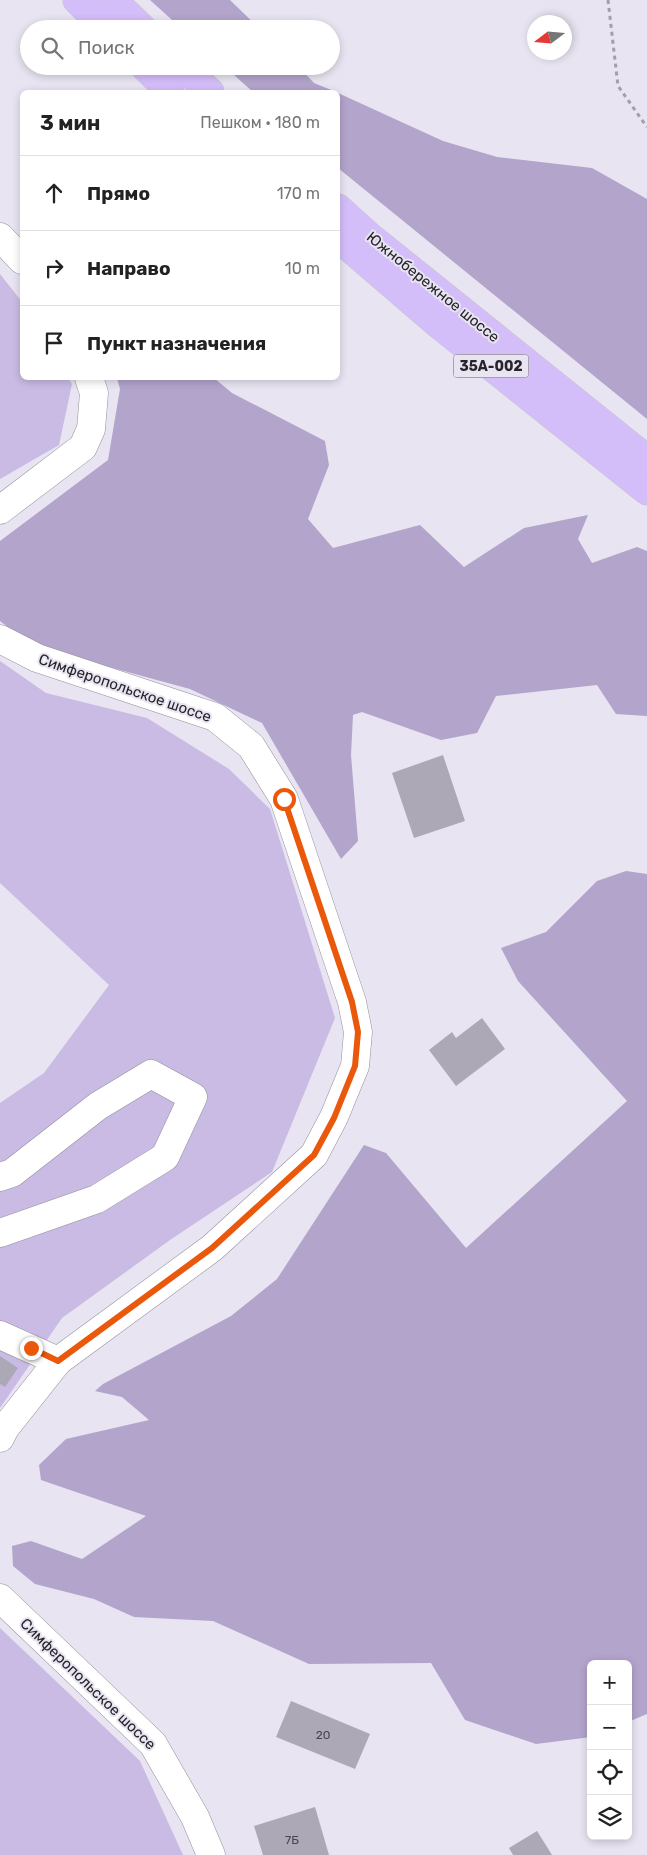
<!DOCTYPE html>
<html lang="ru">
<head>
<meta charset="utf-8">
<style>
  body { margin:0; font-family:Rubik,sans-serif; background:#f2f2f2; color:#222 }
  .controls { position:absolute; right:15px; bottom:15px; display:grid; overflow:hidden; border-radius:8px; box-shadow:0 2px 8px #0003 }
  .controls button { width:45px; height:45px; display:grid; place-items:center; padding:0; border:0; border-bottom:1px solid #e0e0e0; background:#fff; color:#222; font:25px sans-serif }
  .compass { position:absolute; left:527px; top:15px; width:45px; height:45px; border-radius:50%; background:#fff; box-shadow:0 2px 8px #0003; rotate:254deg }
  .stop { position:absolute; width:15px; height:15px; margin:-11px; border:4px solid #ea580c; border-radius:50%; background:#fff }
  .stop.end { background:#ea580c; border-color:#fff; box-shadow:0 1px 5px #0008 }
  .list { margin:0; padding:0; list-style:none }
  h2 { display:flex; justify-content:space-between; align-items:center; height:65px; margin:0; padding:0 20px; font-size:21px }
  h2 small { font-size:16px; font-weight:400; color:#767676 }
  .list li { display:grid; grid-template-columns:32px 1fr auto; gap:15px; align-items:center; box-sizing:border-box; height:75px; padding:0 20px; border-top:1px solid #e0e0e0 }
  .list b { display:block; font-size:19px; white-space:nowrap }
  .list em { font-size:16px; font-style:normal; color:#767676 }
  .icon { flex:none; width:28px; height:28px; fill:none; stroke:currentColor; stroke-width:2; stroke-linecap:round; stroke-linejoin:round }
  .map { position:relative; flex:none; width:647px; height:1855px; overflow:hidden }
  .search { position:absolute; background:#fff; box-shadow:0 2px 8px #0003; left:20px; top:20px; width:320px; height:55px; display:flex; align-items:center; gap:12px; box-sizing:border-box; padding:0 18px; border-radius:28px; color:#767676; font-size:19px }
  .panel { position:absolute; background:#fff; box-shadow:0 2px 8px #0003; left:20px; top:90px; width:320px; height:290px; border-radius:8px }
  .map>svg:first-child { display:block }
  .green { fill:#c9bbe3 }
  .forest { fill:#b2a4cb }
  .building { fill:#aca8b5 }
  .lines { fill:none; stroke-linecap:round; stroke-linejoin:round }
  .minor-casing { stroke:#938f9b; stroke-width:29 }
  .highway-casing { stroke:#c7c6c8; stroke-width:29 }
  .path { stroke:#a39fa9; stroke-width:3; stroke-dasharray:4 4; stroke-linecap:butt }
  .minor { stroke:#fff; stroke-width:28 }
  .highway { stroke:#d4befa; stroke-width:28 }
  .route { stroke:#ea580c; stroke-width:6 }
  .labels { text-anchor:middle; stroke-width:4; stroke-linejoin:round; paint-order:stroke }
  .number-label { font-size:12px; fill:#48464d }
  .shield { fill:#e8e4f1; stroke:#615e66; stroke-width:1 }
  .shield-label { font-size:14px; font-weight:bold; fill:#27252a }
  .street-label { font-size:15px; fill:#27252a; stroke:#e8e4f1 }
</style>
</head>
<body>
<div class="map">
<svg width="647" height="1855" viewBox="0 0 647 1855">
  <rect width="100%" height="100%" fill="#e8e4f1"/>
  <!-- green -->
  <g class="green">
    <polygon points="0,274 22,302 22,378 68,378 72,384 59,445 0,479"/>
    <polygon points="0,661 46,693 147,718 229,769 270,809 335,1018 272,1172 170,1240 62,1318 0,1408 0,1103 44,1073 109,985 0,883"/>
    <polygon points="0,1628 140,1761 183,1855 0,1855"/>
  </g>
  <!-- forest -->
  <g class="forest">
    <polygon points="150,0 230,0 260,29 182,29"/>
    <polygon points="224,66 298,66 314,83 336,92 253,92"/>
    <polygon points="338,93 443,141 497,157 592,168 647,199 647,419 338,168"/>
    <polygon points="117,378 214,378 232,393 325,441 329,465 308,519 333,548 420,525 464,567 524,528 588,515 578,539 592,563 637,547 647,551 647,716 616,714 597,685 496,696 477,733 441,740 362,712 353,715 351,755 358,841 341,859 262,723 190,689 32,646 0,621 0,541 108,460 120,389"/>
    <polygon points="626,871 647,874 647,1714 628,1722 628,1664 591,1664 591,1737 536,1744 465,1720 431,1663 309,1664 213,1621 134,1617 94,1599 35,1584 13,1566 12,1546 31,1541 82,1559 146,1516 41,1480 39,1465 66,1439 149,1420 122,1397 95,1391 103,1384 231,1316 277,1279 364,1145 386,1153 466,1248 627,1101 518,981 501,948 546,932 597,881"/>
  </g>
  <!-- building -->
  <g class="building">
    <polygon points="443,755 465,821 414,838 392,773"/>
    <polygon points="482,1018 505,1049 456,1086 429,1050 452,1032 456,1038"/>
    <polygon points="0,1356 18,1368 5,1387 0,1384"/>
    <polygon points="291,1701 370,1734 355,1769 276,1737"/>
    <polygon points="315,1807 329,1855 263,1855 254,1826"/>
    <polygon points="537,1831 552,1855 513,1855 509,1848"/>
  </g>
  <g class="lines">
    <defs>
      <g id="minor">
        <polyline points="0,237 22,260"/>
        <polyline points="0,510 83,447 91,429 94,393 89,378"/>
        <polyline points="0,639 37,658 215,717 251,746 284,799 352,1002 358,1032 355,1066 334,1117 314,1155 212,1248 58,1361 5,1428 0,1438"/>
        <polyline points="0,1177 12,1173 98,1106 151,1074 193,1097 165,1157 97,1199 0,1233"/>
        <polyline points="0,1335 58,1361"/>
        <polyline points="0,1598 153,1744 195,1817 211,1855"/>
      </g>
      <g id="highway">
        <polyline points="77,0 106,29"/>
        <polyline points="113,0 143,29"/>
        <polyline points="144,66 170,92"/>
        <polyline points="182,66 210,92"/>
        <polyline points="338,208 369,236 647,459"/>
        <polyline points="338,238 438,324 647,491"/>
      </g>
    </defs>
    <!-- minor casing -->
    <use href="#minor" class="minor-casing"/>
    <!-- highway casing -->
    <use href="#highway" class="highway-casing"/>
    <!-- path -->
    <polyline class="path" points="608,0 618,86 647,127"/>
    <!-- minor -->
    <use href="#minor" class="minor"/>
    <!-- highway -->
    <use href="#highway" class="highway"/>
  </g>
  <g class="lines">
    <!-- route -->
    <polyline class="route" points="31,1348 58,1361 212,1248 314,1155 334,1118 355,1066 358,1032 352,1002 284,799"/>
  </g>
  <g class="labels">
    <!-- number labels -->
    <g class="number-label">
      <text x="323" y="1739">20</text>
      <text x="292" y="1844">7Б</text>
    </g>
    <!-- shield labels -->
    <rect class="shield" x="453.5" y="354.5" width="75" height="23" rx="4"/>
    <g class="shield-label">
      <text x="491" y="371">35А-002</text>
    </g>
    <!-- street labels -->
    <g class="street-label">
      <text transform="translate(433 287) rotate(39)" y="5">Южнобережное шоссе</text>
      <text transform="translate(125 688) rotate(19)" y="5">Симферопольское шоссе</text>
      <text transform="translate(88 1684) rotate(44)" y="5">Симферопольское шоссе</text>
    </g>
  </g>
</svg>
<div class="controls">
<button>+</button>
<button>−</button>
<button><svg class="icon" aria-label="locate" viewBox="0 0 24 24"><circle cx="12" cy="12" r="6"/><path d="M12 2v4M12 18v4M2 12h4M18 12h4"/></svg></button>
<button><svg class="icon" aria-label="layers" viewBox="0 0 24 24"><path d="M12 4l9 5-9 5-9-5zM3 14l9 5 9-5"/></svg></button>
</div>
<svg class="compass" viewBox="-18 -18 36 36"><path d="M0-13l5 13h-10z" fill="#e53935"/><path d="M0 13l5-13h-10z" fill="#767676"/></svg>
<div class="stop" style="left:284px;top:799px"></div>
<div class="stop end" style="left:31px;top:1348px"></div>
<div class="search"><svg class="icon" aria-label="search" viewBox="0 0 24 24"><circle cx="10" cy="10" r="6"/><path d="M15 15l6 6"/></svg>Поиск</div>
<section class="panel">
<h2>3 мин<small>Пешком · 180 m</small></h2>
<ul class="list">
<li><svg class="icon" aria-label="ahead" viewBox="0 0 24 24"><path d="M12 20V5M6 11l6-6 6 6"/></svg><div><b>Прямо</b></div><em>170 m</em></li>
<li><svg class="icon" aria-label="right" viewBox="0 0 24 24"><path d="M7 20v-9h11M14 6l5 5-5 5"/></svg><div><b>Направо</b></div><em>10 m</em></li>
<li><svg class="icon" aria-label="arrive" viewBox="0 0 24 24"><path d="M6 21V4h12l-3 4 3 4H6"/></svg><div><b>Пункт назначения</b></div></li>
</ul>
</section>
</div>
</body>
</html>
